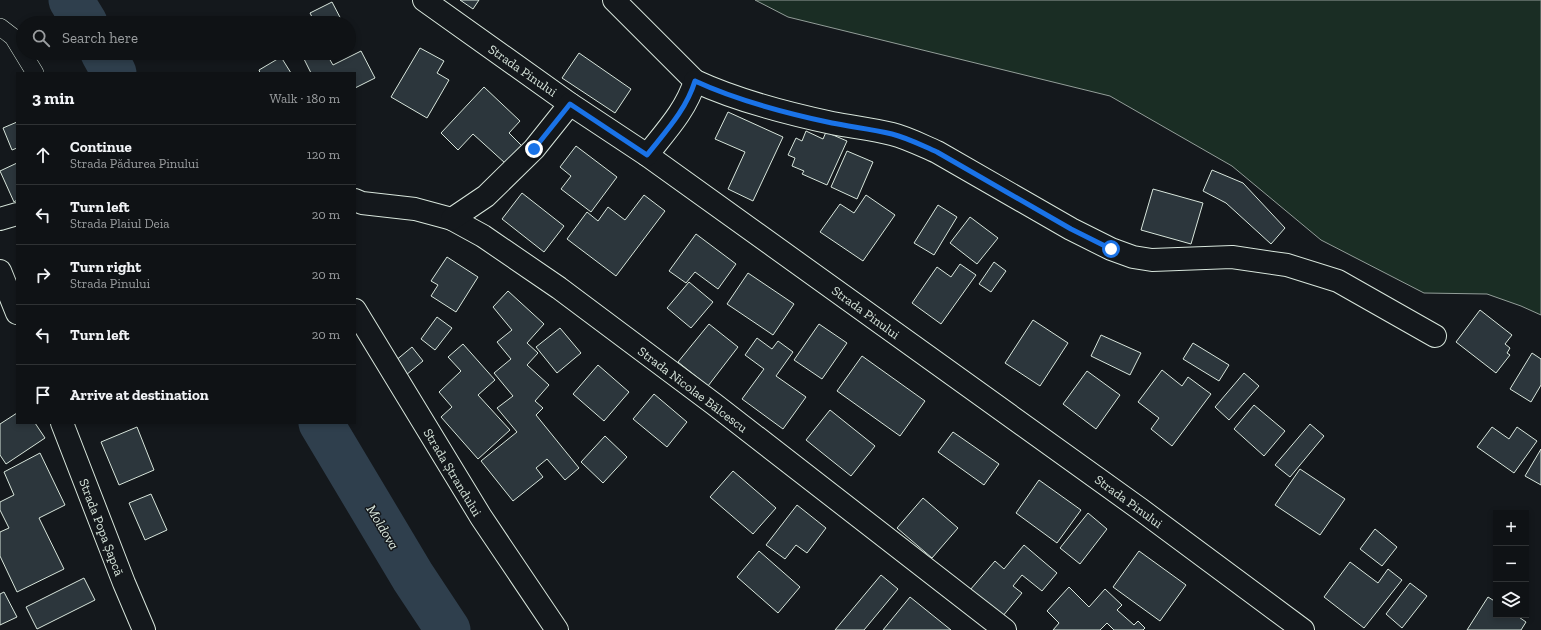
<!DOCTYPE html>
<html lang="en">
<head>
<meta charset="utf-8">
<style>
  body { margin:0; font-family:"Zilla Slab",serif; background:#1d2022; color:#f1f3f6 }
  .controls { position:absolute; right:12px; bottom:12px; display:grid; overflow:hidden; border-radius:0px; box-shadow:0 2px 6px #0003 }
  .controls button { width:36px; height:36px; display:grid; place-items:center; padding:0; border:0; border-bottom:1px solid #2f3234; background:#0f1215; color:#f1f3f6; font:20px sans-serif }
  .stop { position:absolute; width:12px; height:12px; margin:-9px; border:3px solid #1a73e8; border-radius:50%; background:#fff }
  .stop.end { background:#1a73e8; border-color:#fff; box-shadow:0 1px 4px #0008 }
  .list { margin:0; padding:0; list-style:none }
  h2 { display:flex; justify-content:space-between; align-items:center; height:52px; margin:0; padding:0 16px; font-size:17px }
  h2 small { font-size:13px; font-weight:400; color:#9b9ea0 }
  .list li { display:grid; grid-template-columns:26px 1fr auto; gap:12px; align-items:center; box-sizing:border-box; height:60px; padding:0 16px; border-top:1px solid #2f3234 }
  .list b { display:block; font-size:15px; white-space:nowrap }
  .list p { margin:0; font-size:13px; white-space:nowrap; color:#9b9ea0 }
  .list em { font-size:13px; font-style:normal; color:#9b9ea0 }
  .icon { flex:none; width:22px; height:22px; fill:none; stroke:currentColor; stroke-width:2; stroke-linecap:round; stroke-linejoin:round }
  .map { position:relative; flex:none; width:1541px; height:630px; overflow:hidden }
  .search { position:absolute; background:#0f1215; box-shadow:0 2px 6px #0003; left:16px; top:16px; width:340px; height:44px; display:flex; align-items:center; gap:10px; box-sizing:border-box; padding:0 14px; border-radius:22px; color:#9b9ea0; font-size:15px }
  .panel { position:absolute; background:#0f1215; box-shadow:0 2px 6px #0003; left:16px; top:72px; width:340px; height:352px; border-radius:0px }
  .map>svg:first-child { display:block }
  .green { fill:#1a2d24; stroke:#939e99 }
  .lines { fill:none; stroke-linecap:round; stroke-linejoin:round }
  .river { stroke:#2f3f4d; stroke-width:45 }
  .building { fill:#2c363c; stroke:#d8e6dc }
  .pedestrian-casing { stroke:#d8e6dc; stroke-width:18 }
  .minor-casing { stroke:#d8e6dc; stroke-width:24 }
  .pedestrian { stroke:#14181c; stroke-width:17 }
  .minor { stroke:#14181c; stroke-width:22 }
  .route { stroke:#1a73e8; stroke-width:5 }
  .labels { text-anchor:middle; stroke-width:3; stroke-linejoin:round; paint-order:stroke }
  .street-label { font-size:13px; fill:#d8e6dc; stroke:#14181c }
  .water-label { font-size:14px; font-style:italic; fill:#d8e6dc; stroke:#14181c }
</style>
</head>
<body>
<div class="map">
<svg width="1541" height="630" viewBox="0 0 1541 630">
  <rect width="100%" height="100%" fill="#14181c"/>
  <!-- green -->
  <polygon class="green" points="755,0 1541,0 1541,315 1521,306 1487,294 1424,293 1321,240 1232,166 1110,96 788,17"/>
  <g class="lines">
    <!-- river -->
    <g class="river">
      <polyline points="71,0 85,23"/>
      <polyline points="103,53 114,73"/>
      <polyline points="321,423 413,577 448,630"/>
    </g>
  </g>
  <!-- building -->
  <g class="building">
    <polygon points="460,0 479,0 473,9"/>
    <polygon points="332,2 343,23 315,23 310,13"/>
    <polygon points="420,48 444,61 437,73 449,80 427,118 391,97"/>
    <polygon points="361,51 375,78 355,88 355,73 311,73 301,53 326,53 333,65"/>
    <polygon points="579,53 631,89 615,113 562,78"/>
    <polygon points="281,57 291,73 260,73 259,70"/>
    <polygon points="484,87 520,121 509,133 522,146 505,163 473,134 458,150 441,133"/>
    <polygon points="728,112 783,137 753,201 728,189 745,152 715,139"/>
    <polygon points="17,122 17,148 12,150 3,128"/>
    <polygon points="806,131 823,139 826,132 847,141 827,185 802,174 804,171 792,166 795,158 788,155 796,138 802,141"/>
    <polygon points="576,146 617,177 591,212 561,189 571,176 560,167"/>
    <polygon points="847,151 873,162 857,199 831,187"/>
    <polygon points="17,163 17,200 14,202 0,171"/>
    <polygon points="1212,170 1243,183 1285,228 1271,244 1226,203 1203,191"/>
    <polygon points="1153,189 1203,203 1191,244 1141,230"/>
    <polygon points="522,193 564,226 544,252 502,219"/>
    <polygon points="644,195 665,211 616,276 567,239 587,212 598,221 608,207 625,220"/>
    <polygon points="866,195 895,215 863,261 820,232 840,204 854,213"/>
    <polygon points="938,205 957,217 934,255 914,243"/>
    <polygon points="970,217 998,238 977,264 950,243"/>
    <polygon points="696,234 736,264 718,289 695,272 686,283 669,271"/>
    <polygon points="447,257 478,277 456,312 431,296 438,285 431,281"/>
    <polygon points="994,262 1006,271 991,292 979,284"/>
    <polygon points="960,264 976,275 941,324 912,303 937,267 951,277"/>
    <polygon points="748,273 794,304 773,335 727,304"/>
    <polygon points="689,282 713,302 691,328 667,308"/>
    <polygon points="508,291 544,324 527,343 538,353 527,365 549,385 535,401 543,408 536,415 579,468 565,480 547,459 536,468 543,477 513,501 481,461 517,432 497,408 513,396 494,373 511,359 497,342 512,330 493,307"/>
    <polygon points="1480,310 1512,335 1505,344 1510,348 1507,353 1510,355 1496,373 1456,342"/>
    <polygon points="437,317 452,328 435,350 421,339"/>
    <polygon points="1033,320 1068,343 1040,386 1005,363"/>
    <polygon points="709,324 738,347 708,386 678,362"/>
    <polygon points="819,324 847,343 822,379 794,360"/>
    <polygon points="560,328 581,353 557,373 536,347"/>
    <polygon points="1101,335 1141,353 1130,375 1091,356"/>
    <polygon points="757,338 772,349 778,341 793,352 776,376 806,397 783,429 742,399 764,369 745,355"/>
    <polygon points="1193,343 1229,365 1219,381 1183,359"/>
    <polygon points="463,344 495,380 478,395 510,430 478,459 441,417 452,407 439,392 461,371 448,357"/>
    <polygon points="412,347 423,361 400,380 389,366"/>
    <polygon points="1532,353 1541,359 1541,385 1531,402 1510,389"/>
    <polygon points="862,356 925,401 900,436 837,391"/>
    <polygon points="598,365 629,392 604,421 573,394"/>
    <polygon points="1162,370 1182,386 1188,377 1211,394 1172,446 1151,429 1159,418 1138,402"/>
    <polygon points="1087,371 1120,395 1096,429 1063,404"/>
    <polygon points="1244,373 1259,386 1229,420 1215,407"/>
    <polygon points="654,394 687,422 667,447 633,419"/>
    <polygon points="1254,405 1285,431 1264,456 1234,429"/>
    <polygon points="830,410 875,446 851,476 806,440"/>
    <polygon points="17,413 17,423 35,423 45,438 6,464 0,455 0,424"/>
    <polygon points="1310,424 1324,436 1290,477 1275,465"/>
    <polygon points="137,427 154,470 119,485 101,442"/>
    <polygon points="1492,427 1509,439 1517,427 1537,441 1514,473 1477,447"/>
    <polygon points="953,432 999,464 984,485 938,452"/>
    <polygon points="605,436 627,457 603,483 581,462"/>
    <polygon points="1541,449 1541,485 1525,476"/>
    <polygon points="40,453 65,505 39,518 64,569 17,592 0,556 0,532 9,528 0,510 0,502 14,495 4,472"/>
    <polygon points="1300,469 1345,499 1320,535 1275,505"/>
    <polygon points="733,471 776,508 753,534 710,497"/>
    <polygon points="1039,480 1081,510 1057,543 1016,513"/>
    <polygon points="151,494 167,530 145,540 129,503"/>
    <polygon points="923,498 958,528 932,558 897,528"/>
    <polygon points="797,505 826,528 807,553 796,545 785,559 766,545"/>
    <polygon points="1088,513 1107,529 1080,564 1060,548"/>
    <polygon points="1375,529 1397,547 1382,566 1360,549"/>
    <polygon points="1024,545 1057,573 1042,591 1022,575 1013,586 1022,593 1002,617 970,590 995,561 1004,569"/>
    <polygon points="759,551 800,587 778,613 737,577"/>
    <polygon points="1139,551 1186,585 1160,621 1113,587"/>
    <polygon points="1350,562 1378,583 1388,569 1402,580 1364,628 1324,597"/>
    <polygon points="881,575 898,589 864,630 835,630"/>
    <polygon points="84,578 95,600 37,629 26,607"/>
    <polygon points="1410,583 1427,596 1402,628 1386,614"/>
    <polygon points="1069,587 1089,607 1105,589 1122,605 1117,610 1134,625 1138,621 1145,628 1143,630 1114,630 1107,623 1100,630 1053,630 1059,623 1047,611"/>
    <polygon points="4,592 17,617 0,625 0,594"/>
    <polygon points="910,597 951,630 883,630"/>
    <polygon points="1488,597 1496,602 1496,615 1516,615 1526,622 1521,630 1467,630"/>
  </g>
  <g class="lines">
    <defs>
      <polyline id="pedestrian" points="0,27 13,37 35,73"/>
      <g id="minor">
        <polyline points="424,0 570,104 647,155 1140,509 1303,630"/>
        <path d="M614,0L695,81C686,110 666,131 647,155"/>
        <path d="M695,81C738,101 785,113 832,123C852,127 872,129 892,134C908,138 923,146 937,152L1071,229L1111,249L1133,257L1152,260L1232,257L1287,265L1338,281L1435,336"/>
        <polyline points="355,200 362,203 415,209 452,219 483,236 559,288 714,404 1005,630"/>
        <polyline points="0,219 17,214"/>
        <polyline points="452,219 486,196 534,149 570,104"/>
        <polyline points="0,271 17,313"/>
        <polyline points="355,310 481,517 557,630"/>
        <polyline points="62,423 124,583 144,630"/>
      </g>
    </defs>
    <!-- pedestrian casing -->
    <use href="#pedestrian" class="pedestrian-casing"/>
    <!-- minor casing -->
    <use href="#minor" class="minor-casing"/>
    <!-- pedestrian -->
    <use href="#pedestrian" class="pedestrian"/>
    <!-- minor -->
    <use href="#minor" class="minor"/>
  </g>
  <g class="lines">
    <!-- route -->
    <path class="route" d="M534,149L570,104L647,155C666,131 686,110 695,81C738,101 785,113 832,123C852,127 872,129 892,134C908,138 923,146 937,152L1071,229L1111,249"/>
  </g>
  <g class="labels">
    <!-- street labels -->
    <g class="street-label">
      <text transform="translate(523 70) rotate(35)" y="5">Strada Pinului</text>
      <text transform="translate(866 312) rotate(36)" y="5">Strada Pinului</text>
      <text transform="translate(693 389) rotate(37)" y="5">Strada Nicolae Bălcescu</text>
      <text transform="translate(453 472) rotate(59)" y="5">Strada Ștrandului</text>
      <text transform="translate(1129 501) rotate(36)" y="5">Strada Pinului</text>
      <text transform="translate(102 527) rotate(69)" y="5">Strada Popa Șapcă</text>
    </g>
    <!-- water labels -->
    <g class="water-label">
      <text transform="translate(383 527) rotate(59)" y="5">Moldova</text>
    </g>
  </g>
</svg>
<div class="controls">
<button>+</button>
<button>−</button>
<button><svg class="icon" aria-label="layers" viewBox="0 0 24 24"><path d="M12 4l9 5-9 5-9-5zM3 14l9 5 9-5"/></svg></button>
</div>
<div class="stop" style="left:1111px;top:249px"></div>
<div class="stop end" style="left:534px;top:149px"></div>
<div class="search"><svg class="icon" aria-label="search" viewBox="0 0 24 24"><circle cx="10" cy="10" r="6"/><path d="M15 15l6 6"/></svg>Search here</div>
<section class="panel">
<h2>3 min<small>Walk · 180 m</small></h2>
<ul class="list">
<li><svg class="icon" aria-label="ahead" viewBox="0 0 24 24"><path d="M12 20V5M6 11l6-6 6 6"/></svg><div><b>Continue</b><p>Strada Pădurea Pinului</p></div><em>120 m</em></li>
<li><svg class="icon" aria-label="left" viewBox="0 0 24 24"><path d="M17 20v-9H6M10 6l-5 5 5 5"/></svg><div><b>Turn left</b><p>Strada Plaiul Deia</p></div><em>20 m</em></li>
<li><svg class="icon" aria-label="right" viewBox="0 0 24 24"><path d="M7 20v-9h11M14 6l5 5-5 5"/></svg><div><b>Turn right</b><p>Strada Pinului</p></div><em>20 m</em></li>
<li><svg class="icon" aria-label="left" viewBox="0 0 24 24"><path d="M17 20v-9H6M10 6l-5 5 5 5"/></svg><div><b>Turn left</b></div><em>20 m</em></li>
<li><svg class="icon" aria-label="arrive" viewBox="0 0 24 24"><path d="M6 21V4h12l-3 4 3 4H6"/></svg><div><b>Arrive at destination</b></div></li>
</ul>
</section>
</div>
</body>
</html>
